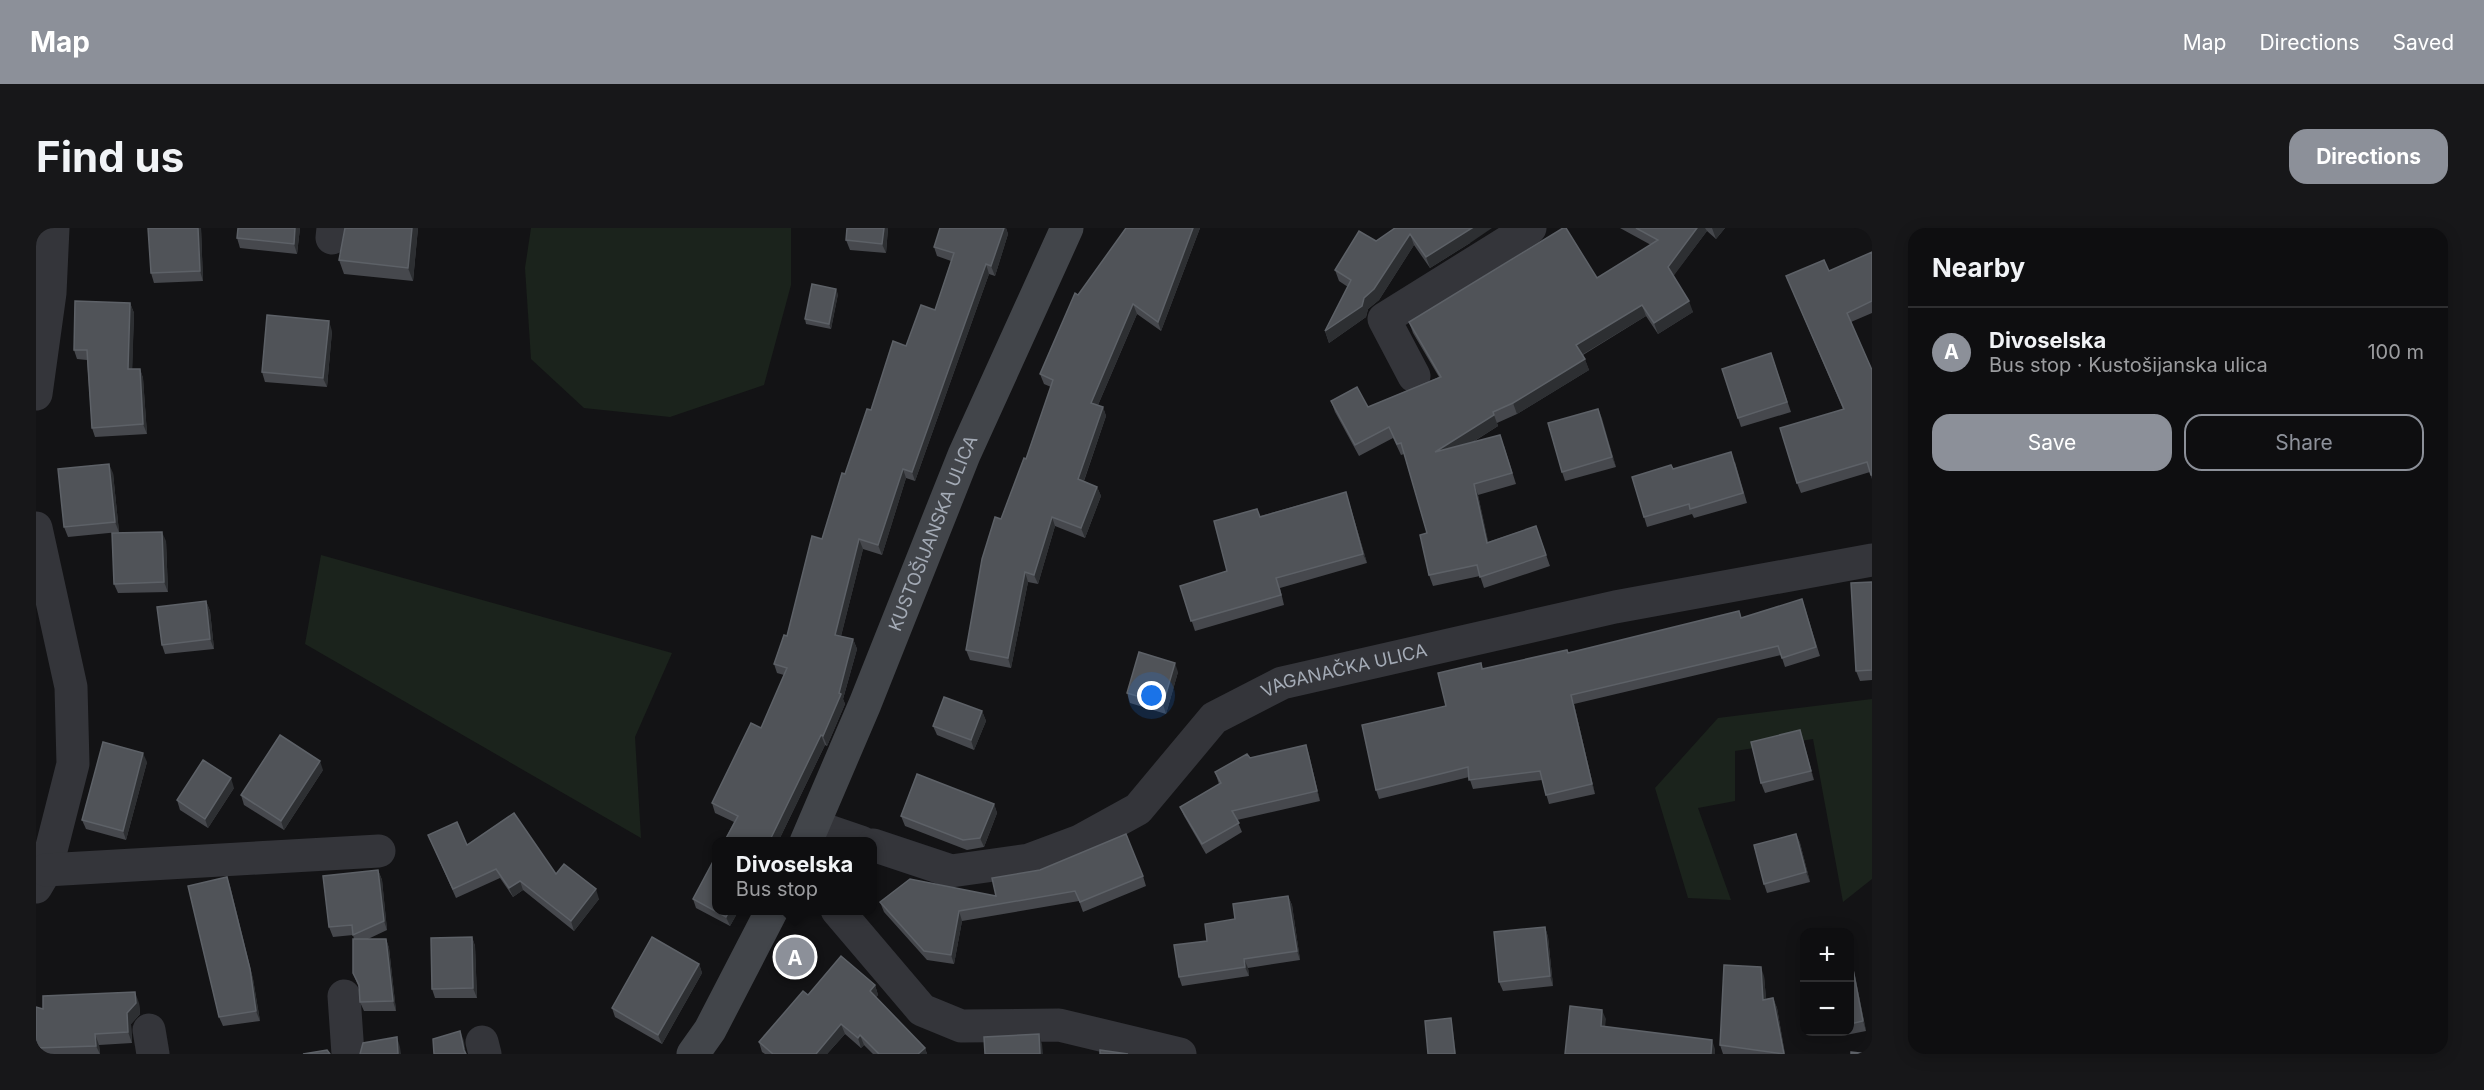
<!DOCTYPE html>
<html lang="en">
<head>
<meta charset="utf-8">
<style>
  body { margin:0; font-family:Inter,sans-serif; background:#171719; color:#f1f3f6 }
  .controls { position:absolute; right:18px; bottom:18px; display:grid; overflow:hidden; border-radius:12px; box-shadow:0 3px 15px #0003 }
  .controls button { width:54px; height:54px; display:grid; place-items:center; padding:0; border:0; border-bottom:2px solid #2e2e30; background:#0e0e10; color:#f1f3f6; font:30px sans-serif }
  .you { position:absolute; left:1116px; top:468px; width:21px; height:21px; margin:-15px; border:4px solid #fff; border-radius:50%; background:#1a73e8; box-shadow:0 0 0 9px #1a73e833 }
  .badge { display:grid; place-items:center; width:39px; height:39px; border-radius:50%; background:#8c9099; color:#fff; font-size:20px; font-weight:700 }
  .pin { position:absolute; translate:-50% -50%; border:3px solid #fff; box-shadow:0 2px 6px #0006 }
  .popup { position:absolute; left:676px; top:609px; width:165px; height:78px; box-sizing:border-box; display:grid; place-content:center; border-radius:12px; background:#0e0e10; filter:drop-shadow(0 2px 4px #0005); font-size:20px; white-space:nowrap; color:#9b9c9f }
  .popup b { font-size:22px; color:#f1f3f6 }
  .popup::after { content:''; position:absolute; left:50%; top:100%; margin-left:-12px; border:12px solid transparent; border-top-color:#0e0e10 }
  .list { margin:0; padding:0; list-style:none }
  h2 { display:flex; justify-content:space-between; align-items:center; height:78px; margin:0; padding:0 24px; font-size:26px }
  h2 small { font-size:20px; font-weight:400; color:#9b9c9f }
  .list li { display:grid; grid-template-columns:39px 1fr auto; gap:18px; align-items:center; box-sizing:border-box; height:90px; padding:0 24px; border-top:2px solid #2e2e30 }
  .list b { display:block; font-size:22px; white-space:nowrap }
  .list p { margin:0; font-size:20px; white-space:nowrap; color:#9b9c9f }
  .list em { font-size:20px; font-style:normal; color:#9b9c9f }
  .actions { display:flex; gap:12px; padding:18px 24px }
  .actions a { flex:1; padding:14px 0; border:2px solid #8c9099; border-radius:18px; text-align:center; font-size:21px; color:#8c9099 }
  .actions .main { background:#8c9099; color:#fff }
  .map { position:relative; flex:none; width:1836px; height:826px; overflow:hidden; border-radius:18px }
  header { display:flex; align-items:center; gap:36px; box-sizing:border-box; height:84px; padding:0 30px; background:#8c9099; color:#fff }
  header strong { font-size:28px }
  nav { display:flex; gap:33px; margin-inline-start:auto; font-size:21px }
  .intro { display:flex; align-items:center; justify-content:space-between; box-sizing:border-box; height:144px; padding:0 36px }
  h1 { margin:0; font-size:42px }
  .button { padding:15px 27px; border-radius:18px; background:#8c9099; color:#fff; font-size:21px; font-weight:700 }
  main { display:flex; gap:36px; padding:0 36px }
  aside { flex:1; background:#0e0e10; border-radius:18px; box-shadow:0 3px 15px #0003 }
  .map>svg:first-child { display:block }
  .green { fill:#1b231c }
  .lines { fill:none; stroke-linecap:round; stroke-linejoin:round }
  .street { stroke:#34353a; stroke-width:33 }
  .secondary { stroke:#42454a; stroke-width:33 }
  .wall { fill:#46484d }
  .shaded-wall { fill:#2d2f32 }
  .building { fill:#505358; stroke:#5d6167; stroke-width:1.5 }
  .labels { text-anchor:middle; stroke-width:5; stroke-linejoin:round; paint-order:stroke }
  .street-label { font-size:18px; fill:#a4abb6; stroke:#0e0e10 }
</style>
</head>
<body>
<header>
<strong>Map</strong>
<nav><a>Map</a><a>Directions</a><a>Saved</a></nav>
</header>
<div class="intro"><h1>Find us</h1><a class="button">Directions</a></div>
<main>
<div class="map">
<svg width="1836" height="826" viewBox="0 0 1836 826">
  <rect width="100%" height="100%" fill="#131315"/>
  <!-- green -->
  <g class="green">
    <polygon points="495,0 755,0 755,57 728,157 634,189 548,180 495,131 489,40"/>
    <polygon points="285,327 636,425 599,509 605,610 269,416"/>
    <polygon points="1836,471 1836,651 1807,674 1777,511 1699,523 1699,573 1662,580 1695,672 1652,670 1619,560 1682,490"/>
  </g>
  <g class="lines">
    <!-- street -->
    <g class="street">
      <polyline points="296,10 297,0"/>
      <polyline points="1378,148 1348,91 1494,0"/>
      <polyline points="0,166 14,65 17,0"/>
      <polyline points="0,300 35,459 37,536 10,642 0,659"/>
      <polyline points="778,598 825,614"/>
      <path id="s1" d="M837,617L915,643L993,632L1044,613L1102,581L1178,490L1246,455L1579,379L1836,332"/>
      <polyline points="10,642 343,623"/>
      <polyline points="801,682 886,782 925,798 1023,797 1144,826"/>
      <polyline points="308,768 312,826"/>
      <polyline points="113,802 117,826"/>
      <polyline points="446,814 449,826"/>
    </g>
    <!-- secondary -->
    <g class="secondary">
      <path id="s2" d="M770,614L829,476L928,227L1031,0"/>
      <polyline points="657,826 674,802 736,682"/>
    </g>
  </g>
  <!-- wall -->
  <g class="wall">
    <polygon points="165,0 167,53 118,55 115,45"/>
    <polygon points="202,0 264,0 261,26 204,20 201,10"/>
    <polygon points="382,0 377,53 308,46 303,32"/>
    <polygon points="852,0 850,25 814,22 810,12"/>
    <polygon points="904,0 970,0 972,6 959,48 953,46 879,253 870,250 846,327 827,321 805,408 817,411 821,421 807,471 809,476 791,518 789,517 742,614 688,614 698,594 679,585 676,575 725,500 748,447 741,445 738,436 751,408 809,246 835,182 870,118 899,82 915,33 901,28 898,19"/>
    <polygon points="1090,0 1164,0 1125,103 1101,86 1062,177 1067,179 1070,188 1048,253 1061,259 1065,268 1049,310 1019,298 1002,356 992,354 975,440 934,432 930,422 965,291 990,231 1015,159 1008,156 1004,146 1042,67"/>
    <polygon points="1359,0 1434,15 1394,40 1378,17 1343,72 1332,81 1330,89 1293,115 1289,103 1312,59 1303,53 1299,42"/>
    <polygon points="1584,0 1689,0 1680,11 1671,3 1637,48 1657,84 1622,106 1610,88 1547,127 1553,142 1481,186 1461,195 1462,198 1437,214 1468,218 1480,256 1442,267 1452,314 1500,298 1514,338 1448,360 1444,348 1397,358 1393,347 1391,305 1368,226 1365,227 1357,210 1323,228 1299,184 1295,173 1332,179 1403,149 1377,105 1373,94 1561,50 1615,17"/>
    <polygon points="1836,24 1836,85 1815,94 1836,142 1836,251 1834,244 1765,265 1761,255 1807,181 1750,48 1793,43"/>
    <polygon points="802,66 795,101 770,96 769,91"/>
    <polygon points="94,75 98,85 96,141 104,141 107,150 111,206 59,209 56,200 51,132 41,131 38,122"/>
    <polygon points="296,103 291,159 229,154 226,144"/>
    <polygon points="1735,125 1755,184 1705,199 1702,190"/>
    <polygon points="1562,181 1580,239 1529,253 1526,244"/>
    <polygon points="1699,234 1711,275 1658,290 1656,286 1611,299 1608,289 1637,241"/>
    <polygon points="77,245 83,304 32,309 28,299"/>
    <polygon points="1310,264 1331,335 1244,360 1248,377 1159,403 1144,358 1191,343 1224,288"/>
    <polygon points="130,313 132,364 82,365 78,356"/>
    <polygon points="1836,354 1836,452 1824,453 1820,443"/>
    <polygon points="170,373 174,383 178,421 129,426 126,417"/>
    <polygon points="1769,380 1784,428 1749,439 1745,427 1538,476 1559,566 1513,576 1506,552 1437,561 1433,549 1343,571 1340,562 1445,435 1447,441 1706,390"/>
    <polygon points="1142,444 1130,486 1094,475 1091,465"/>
    <polygon points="946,483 950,493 938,522 901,507 897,498"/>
    <polygon points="1764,502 1778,552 1729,565 1725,555"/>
    <polygon points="1270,517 1273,527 1284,573 1201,592 1206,604 1170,626 1148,588 1144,579 1183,556 1179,544 1214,530"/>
    <polygon points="111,534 90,612 50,601 46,592"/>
    <polygon points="287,542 248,602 208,577 205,567"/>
    <polygon points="198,560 172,600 144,582 141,572"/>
    <polygon points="958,576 961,585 948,619 931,622 869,598 865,588"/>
    <polygon points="1760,606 1764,615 1774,654 1731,665 1728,656"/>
    <polygon points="392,607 431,617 520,646 563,671 538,703 487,662 477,669 464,650 420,670"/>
    <polygon points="342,642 346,652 351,702 332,711 350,711 353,720 360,783 328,783 324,774 323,760 317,745 318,711 317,707 297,709 293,699"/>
    <polygon points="1107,648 1110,658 1047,684 1043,673 926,693 918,736 891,732 848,684 844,674 960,668"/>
    <polygon points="191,649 194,658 217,751 224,793 187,798 183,789"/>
    <polygon points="1252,668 1256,677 1264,732 1212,740 1213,748 1146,758 1143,749 1199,691"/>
    <polygon points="657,671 703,682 694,698 660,680"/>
    <polygon points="1509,699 1512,709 1517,758 1467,763 1463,754"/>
    <polygon points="436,709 439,718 441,770 399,770 396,761"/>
    <polygon points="1814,722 1815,728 1830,803 1805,808 1803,804 1814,804"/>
    <polygon points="663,736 666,745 626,816 579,789 576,780"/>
    <polygon points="1728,748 1730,771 1737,770 1741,780 1749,826 1687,826 1684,817"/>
    <polygon points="839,757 842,767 840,769 889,820 891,826 837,826 828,817 825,820 809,806 791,826 729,826 726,824 723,814 772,767"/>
    <polygon points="103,775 104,786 95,796 96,815 63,817 64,826 0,826 0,779 7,781"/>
  </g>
  <!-- shaded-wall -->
  <g class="shaded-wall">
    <polygon points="162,0 165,0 167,53 164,43"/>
    <polygon points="259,0 264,0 261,26 258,16"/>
    <polygon points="376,0 382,0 377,53 372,40"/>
    <polygon points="848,0 852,0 850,25 846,16"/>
    <polygon points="968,0 970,0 972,6 959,48 955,38"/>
    <polygon points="1157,0 1164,0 1125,103 1122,94"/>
    <polygon points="1436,0 1456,0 1434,15 1394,40 1390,29"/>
    <polygon points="1661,0 1669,0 1671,3 1636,50 1632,39"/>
    <polygon points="1676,0 1689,0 1680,11"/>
    <polygon points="1374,6 1378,17 1343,72 1332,81 1330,89 1293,115 1289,103 1328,70"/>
    <polygon points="950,36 953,46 879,253 876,244"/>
    <polygon points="800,61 802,66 795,101 793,96"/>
    <polygon points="1653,73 1657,84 1622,106 1618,95"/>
    <polygon points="94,75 98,85 96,151 92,141"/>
    <polygon points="1097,76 1101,86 1059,184 1055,175"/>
    <polygon points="1606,77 1610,88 1544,128 1540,117"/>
    <polygon points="293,93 296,103 291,159 287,150"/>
    <polygon points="1549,131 1553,142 1481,186 1477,175"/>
    <polygon points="104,141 107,150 111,206 107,196"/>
    <polygon points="1067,179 1070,188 1045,261 1042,251"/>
    <polygon points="1562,181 1566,190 1580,239 1576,229"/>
    <polygon points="1458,187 1462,198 1403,235 1399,224"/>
    <polygon points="73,236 77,245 83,304 79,294"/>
    <polygon points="867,241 870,250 846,327 842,317"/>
    <polygon points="1438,256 1442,267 1455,326 1451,315"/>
    <polygon points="1061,259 1065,268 1049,310 1045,300"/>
    <polygon points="1310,264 1313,274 1331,335 1327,326"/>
    <polygon points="1016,289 1019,298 1002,356 998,347"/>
    <polygon points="126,304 130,313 132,364 128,354"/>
    <polygon points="823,311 827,321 803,416 799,407"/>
    <polygon points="989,344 992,354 975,440 972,430"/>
    <polygon points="170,373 174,383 178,421 174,411"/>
    <polygon points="817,411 821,421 807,471 809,476 791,518 787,508 803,465"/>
    <polygon points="1139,435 1142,444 1130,486 1127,476"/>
    <polygon points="1535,467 1538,476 1559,566 1556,556"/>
    <polygon points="946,483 950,493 938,522 935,512"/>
    <polygon points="1764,502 1767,511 1778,552 1775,543"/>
    <polygon points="785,507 789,517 742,614 733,614"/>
    <polygon points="1270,517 1273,527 1284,573 1281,563"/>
    <polygon points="107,525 111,534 90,612 87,603"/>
    <polygon points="284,533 287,542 248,602 245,593"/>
    <polygon points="195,550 198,560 172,600 169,591"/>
    <polygon points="958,576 961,585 948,619 944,610"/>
    <polygon points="1760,606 1764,615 1774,654 1770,644"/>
    <polygon points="342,642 346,652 351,702 348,693"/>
    <polygon points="191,649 194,658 217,751 224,793 220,783"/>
    <polygon points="484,653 487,662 477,669 473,660"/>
    <polygon points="560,661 563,671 538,703 535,693"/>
    <polygon points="1252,668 1256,677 1264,732 1261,723"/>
    <polygon points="694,682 703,682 694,698 690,689"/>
    <polygon points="923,683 926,693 918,736 915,727"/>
    <polygon points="1509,699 1512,709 1517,758 1514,748"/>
    <polygon points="436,709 439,718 441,770 437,760"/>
    <polygon points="350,711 353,720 360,783 357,773"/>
    <polygon points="1814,722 1815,728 1830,803 1827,793"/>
    <polygon points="1208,731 1212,740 1213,748 1209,739"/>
    <polygon points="663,736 666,745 626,816 622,807"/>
    <polygon points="1725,739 1728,748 1731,781 1727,772"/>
    <polygon points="839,757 842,767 837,772 834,763"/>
    <polygon points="99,764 103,775 104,786 95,796 96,815 92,804 91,785"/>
    <polygon points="1737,770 1741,780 1749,826 1748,826"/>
    <polygon points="1566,782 1570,791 1568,807 1565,798"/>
    <polygon points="1415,790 1416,795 1420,826 1419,826"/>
    <polygon points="805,796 809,806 791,826 780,826"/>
    <polygon points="424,803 428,813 430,826 428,822"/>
    <polygon points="59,806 63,817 64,826 60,818"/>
    <polygon points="1003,806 1006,816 1007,826 1004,826"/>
    <polygon points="824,807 828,817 825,820 822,810"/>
    <polygon points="361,809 364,819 365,826 362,826"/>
    <polygon points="1676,812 1679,821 1679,826 1675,826"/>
    <polygon points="889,820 891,826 882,826"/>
  </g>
  <!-- building -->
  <g class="building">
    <polygon points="112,0 162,0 164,43 115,45"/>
    <polygon points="202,0 259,0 258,16 201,10"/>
    <polygon points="309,0 376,0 372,40 303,32"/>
    <polygon points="811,0 848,0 846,16 810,12"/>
    <polygon points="904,0 968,0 955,38 950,36 876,244 867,241 842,317 823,311 799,407 817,411 803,465 805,466 787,508 785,507 733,614 688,614 702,588 676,575 715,495 725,500 751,440 738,436 748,407 751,408 776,308 786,311 806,245 809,246 831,181 835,182 857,113 870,118 885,77 899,82 918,25 898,19"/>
    <polygon points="1090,0 1157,0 1122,94 1097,76 1055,175 1067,179 1042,251 1061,259 1045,300 1016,289 998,347 989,344 972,430 930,422 946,331 959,289 965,291 988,230 990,231 1017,152 1004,146 1039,65 1042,67"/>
    <polygon points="1359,0 1436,0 1390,29 1374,6 1338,61 1328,70 1326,78 1289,103 1315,52 1299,42 1323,3 1340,13"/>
    <polygon points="1527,0 1530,0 1561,50 1622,12 1600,0 1661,0 1632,39 1653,73 1618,95 1606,77 1540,117 1549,131 1477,175 1457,184 1458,187 1399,224 1464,207 1476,245 1438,256 1451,315 1500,298 1510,327 1444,349 1441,337 1393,347 1384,307 1391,305 1365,215 1361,216 1353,199 1319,217 1295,173 1321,159 1332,179 1405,149 1373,94"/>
    <polygon points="1836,24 1836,73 1811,85 1836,142 1836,247 1835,247 1831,234 1761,255 1744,200 1808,181 1750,48 1788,32 1793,43"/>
    <polygon points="776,56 800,61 793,96 769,91"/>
    <polygon points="39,73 94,75 92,141 104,141 107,196 56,200 51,122 38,122"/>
    <polygon points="231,87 293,93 287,150 226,144"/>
    <polygon points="1735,125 1751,174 1702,190 1686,141"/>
    <polygon points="1562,181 1576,229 1526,244 1512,195"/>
    <polygon points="1695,224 1707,265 1654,281 1653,276 1608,289 1596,249 1635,237 1637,241"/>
    <polygon points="73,236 79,294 28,299 22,241"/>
    <polygon points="1310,264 1327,326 1240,350 1245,367 1155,393 1144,358 1191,343 1178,293 1221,281 1224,289"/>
    <polygon points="126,304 128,354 78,356 76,305"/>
    <polygon points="1836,354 1836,442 1820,443 1815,355"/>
    <polygon points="1766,371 1780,419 1746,430 1742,418 1535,467 1556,556 1510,567 1504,543 1433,552 1432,539 1340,562 1326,497 1410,478 1402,445 1445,435 1446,441 1531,422 1532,425 1703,383 1705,390"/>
    <polygon points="170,373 174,411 126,417 121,379"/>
    <polygon points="1103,424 1139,435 1127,476 1091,465"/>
    <polygon points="908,469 946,483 935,512 897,498"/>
    <polygon points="1764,502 1775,543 1725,555 1715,514"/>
    <polygon points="244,507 284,533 245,593 205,567"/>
    <polygon points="67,514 107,525 87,603 46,592"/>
    <polygon points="1270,517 1281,563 1196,583 1203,595 1166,616 1144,579 1185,555 1179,544 1211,526 1214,530"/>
    <polygon points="167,532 195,550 169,591 141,572"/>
    <polygon points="881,546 958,576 944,610 927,612 865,588"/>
    <polygon points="478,585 520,646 528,636 560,661 535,693 484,653 473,660 460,641 417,661 392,607 421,594 431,617"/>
    <polygon points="1090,606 1107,648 1044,674 1039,663 923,683 915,727 888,723 844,674 874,651 960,668 956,650 1004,642"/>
    <polygon points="1760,606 1770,644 1728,656 1718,617"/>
    <polygon points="681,626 681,682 694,682 690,689 657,671"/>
    <polygon points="342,642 348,693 317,707 316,697 293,699 287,648"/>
    <polygon points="191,649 214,741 220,783 183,789 152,658"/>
    <polygon points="1252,668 1261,723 1208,731 1209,739 1143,749 1138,717 1171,713 1169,696 1199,691 1197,676"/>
    <polygon points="1509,699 1514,748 1463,754 1458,704"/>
    <polygon points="436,709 437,760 396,761 395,710"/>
    <polygon points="616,709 663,736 622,807 576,780"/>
    <polygon points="317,711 350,711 357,773 324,774 323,757 317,745"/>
    <polygon points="1814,726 1827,793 1814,796"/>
    <polygon points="805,728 839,757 834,763 889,820 882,826 843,826 824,807 822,810 805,796 780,826 737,826 723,814 767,763 772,767"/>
    <polygon points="1688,737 1725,739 1727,772 1737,770 1748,826 1684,817"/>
    <polygon points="99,764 100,775 91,785 92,804 59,806 60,818 0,820 0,779 7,781 7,768"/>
    <polygon points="1534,778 1566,782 1565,798 1676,812 1675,826 1529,826"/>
    <polygon points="1415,790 1419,826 1392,826 1389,793"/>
    <polygon points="424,803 428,822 430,826 398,826 397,811"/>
    <polygon points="1003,806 1004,826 949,826 948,809"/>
    <polygon points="361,809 362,826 324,826 327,815"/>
    <polygon points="291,822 294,826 267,826"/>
    <polygon points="1064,822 1092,826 1064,826"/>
    <polygon points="1815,824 1833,826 1815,826"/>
  </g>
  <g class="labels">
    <!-- street labels -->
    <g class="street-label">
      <text dy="6" stroke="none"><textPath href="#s2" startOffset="334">KUSTOŠIJANSKA ULICA</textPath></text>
      <text dy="6" stroke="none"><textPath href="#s1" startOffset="540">VAGANAČKA ULICA</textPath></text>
    </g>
  </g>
</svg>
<div class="controls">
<button>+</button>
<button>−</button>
</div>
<div class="you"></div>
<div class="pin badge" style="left:759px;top:729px">A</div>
<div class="popup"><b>Divoselska</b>Bus stop</div>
</div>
<aside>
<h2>Nearby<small></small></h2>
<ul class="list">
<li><span class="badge">A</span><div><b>Divoselska</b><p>Bus stop · Kustošijanska ulica</p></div><em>100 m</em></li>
</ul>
<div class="actions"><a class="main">Save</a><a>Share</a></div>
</aside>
</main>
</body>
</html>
